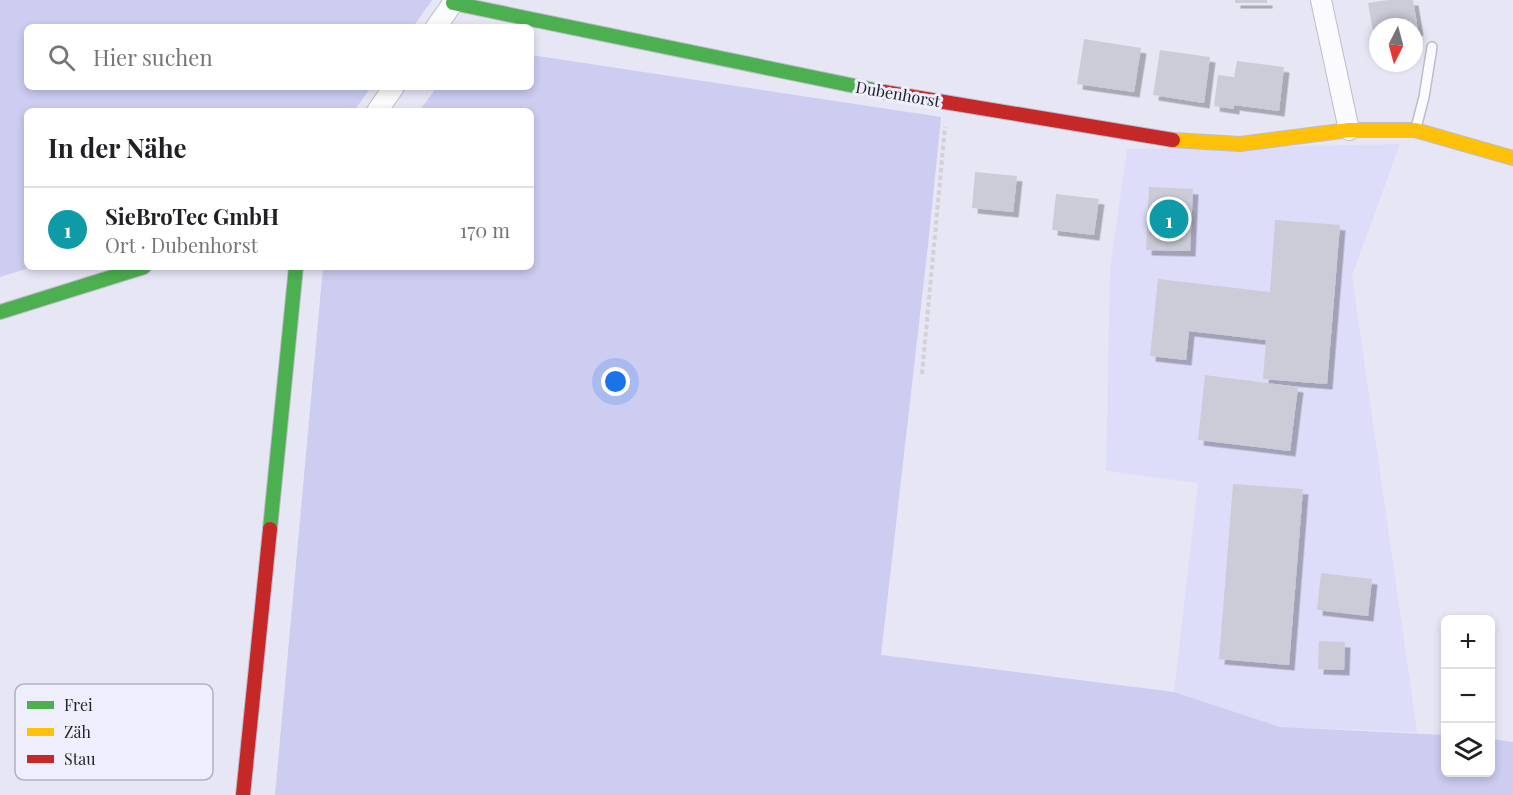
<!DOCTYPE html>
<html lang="de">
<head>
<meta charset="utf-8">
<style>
  body { margin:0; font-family:"Playfair Display",serif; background:#f6f6f6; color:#202124 }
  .controls { position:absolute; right:18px; bottom:18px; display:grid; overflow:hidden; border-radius:9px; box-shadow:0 3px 9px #0003 }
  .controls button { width:54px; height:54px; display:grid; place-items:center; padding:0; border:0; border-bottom:2px solid #e0e0e0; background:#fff; color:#202124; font:30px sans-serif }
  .compass { position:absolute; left:1369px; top:18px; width:54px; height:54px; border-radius:50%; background:#fff; box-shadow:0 3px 9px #0003; rotate:186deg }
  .you { position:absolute; left:616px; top:382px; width:21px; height:21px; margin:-15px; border:4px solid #fff; border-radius:50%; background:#1a73e8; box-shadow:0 0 0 9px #1a73e833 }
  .badge { display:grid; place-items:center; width:39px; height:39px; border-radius:50%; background:#7c3aed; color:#fff; font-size:20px; font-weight:700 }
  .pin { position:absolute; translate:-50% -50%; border:3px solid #fff; box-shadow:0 2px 6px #0006 }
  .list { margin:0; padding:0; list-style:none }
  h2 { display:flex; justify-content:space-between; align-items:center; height:78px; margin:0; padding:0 24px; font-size:26px }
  h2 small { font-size:20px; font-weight:400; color:#757577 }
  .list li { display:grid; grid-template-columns:39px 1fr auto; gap:18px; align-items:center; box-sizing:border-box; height:84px; padding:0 24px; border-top:2px solid #e0e0e0 }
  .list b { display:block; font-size:22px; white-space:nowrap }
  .list p { margin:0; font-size:20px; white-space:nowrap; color:#757577 }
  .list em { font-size:20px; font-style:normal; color:#757577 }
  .icon { flex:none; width:33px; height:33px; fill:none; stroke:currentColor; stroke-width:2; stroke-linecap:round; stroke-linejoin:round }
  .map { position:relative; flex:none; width:1513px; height:795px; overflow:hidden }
  .search { position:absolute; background:#fff; box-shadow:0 3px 9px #0003; left:24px; top:24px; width:510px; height:66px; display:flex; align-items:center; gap:15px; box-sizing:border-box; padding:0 21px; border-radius:9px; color:#757577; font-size:22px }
  .panel { position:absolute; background:#fff; box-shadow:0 3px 9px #0003; left:24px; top:108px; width:510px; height:162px; border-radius:9px }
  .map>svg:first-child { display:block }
  .built { fill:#ddddfa }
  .green { fill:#cdccf1 }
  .building { fill:#ccccd9; filter:url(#shadow) }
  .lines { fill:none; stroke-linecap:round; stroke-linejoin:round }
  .lane-casing { stroke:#bdbdca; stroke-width:12 }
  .street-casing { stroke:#bdbdca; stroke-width:22 }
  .fast-casing { stroke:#bdbdca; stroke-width:16 }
  .slow-casing { stroke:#bdbdca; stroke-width:16 }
  .jam-casing { stroke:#bdbdca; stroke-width:16 }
  .path { stroke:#d2d2d6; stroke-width:4; stroke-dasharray:4.5 3; stroke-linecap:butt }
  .lane { stroke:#fbfbfe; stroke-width:9 }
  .street { stroke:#fbfbfe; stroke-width:20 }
  .fast { stroke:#4caf50; stroke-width:14 }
  .slow { stroke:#ffc107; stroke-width:14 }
  .jam { stroke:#c62828; stroke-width:14 }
  .labels { text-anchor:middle; stroke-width:6; stroke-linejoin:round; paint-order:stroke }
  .street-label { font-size:16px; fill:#22222e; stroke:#efeefc }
  .key { fill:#efeefc; stroke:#b2b1be; stroke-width:1.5 }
  .key-label { font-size:16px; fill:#22222e }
</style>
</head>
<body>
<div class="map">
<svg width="1513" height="795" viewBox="0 0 1513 795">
  <defs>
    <filter id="shadow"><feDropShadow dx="5.5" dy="5.5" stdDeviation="0" flood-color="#0004"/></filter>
  </defs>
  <rect width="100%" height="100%" fill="#e6e6f5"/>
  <!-- built -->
  <polygon class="built" points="1400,144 1352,276 1417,732 1280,727 1174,692 1198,483 1106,471 1110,269 1127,149"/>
  <!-- green -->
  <g class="green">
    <polygon points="0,0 432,0 413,27 27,27 27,87 371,87 354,111 27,111 27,267 32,267 0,277"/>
    <polygon points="531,55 941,117 929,236 881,655 1174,692 1280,727 1445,735 1446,772 1490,772 1491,739 1513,742 1513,795 275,795 323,267 531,267 531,111 419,111 437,87 531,87"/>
  </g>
  <!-- building -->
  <g class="building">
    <rect x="1235" y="0" width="32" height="3"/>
    <polygon points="1388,0 1413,0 1418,30 1414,31 1414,27 1378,27 1378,36 1374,37 1368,3"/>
    <polygon points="1084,39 1141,48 1134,92 1077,84"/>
    <polygon points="1160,50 1210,57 1204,103 1153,95"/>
    <polygon points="1237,61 1284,67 1279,111 1234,105 1234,109 1214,106 1218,75 1234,77"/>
    <polygon points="975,172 1017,176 1013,212 972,208"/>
    <polygon points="1149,187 1193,189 1190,251 1146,250"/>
    <polygon points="1056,194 1099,199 1094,235 1052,230"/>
    <polygon points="1275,220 1340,225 1327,384 1263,379 1266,340 1189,331 1186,360 1150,356 1158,279 1270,292"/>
    <polygon points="1205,375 1298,387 1290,451 1198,440"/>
    <polygon points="1233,484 1303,489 1289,665 1219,659"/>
    <polygon points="1321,573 1372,579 1368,616 1317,610"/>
    <polygon points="1319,641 1345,642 1344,670 1318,669"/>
  </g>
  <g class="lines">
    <defs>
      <polyline id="lane" points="1416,128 1424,97 1432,47"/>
      <g id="street">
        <polyline points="1321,0 1349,130"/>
        <polyline points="436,27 453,3"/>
        <polyline points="377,111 394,87"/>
      </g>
      <g id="fast">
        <polyline points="455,0 453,3 884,92"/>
        <polyline points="0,312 144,267"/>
        <polyline points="270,529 296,267"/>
      </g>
      <polyline id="slow" points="1173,140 1240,144 1349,130 1415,130 1513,158"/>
      <g id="jam">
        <polyline points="884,92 1173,140"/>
        <polyline points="243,795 270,529"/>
      </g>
    </defs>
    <!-- lane casing -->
    <use href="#lane" class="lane-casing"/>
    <!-- street casing -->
    <use href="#street" class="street-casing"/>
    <!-- fast casing -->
    <use href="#fast" class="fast-casing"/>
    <!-- slow casing -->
    <use href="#slow" class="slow-casing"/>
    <!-- jam casing -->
    <use href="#jam" class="jam-casing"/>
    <!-- path -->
    <polyline class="path" points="922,374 945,127"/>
    <!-- lane -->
    <use href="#lane" class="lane"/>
    <!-- street -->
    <use href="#street" class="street"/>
    <!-- fast -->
    <use href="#fast" class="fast"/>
    <!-- slow -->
    <use href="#slow" class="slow"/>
    <!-- jam -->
    <use href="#jam" class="jam"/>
  </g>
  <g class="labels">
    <!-- street labels -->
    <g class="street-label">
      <text transform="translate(898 94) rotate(10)" y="6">Dubenhorst</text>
    </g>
  </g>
  <!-- legend -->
  <rect x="15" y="684" width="198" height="96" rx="9" class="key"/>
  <rect x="27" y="701" width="27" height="8" fill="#4caf50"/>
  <rect x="27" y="728" width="27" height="8" fill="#ffc107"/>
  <rect x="27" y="755" width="27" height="8" fill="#c62828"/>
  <g class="key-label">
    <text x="64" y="711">Frei</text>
    <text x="64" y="738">Zäh</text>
    <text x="64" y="765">Stau</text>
  </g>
</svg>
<div class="controls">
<button>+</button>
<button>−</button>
<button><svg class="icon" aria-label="layers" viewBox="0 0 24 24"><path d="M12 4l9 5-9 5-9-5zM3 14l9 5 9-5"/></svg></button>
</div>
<svg class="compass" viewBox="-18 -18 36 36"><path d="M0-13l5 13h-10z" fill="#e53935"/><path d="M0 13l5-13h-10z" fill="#757577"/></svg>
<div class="you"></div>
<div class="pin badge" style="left:1169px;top:219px;background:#0f9aa8">1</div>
<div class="search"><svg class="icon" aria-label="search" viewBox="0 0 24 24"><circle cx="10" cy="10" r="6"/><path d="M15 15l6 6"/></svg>Hier suchen</div>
<section class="panel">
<h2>In der Nähe<small></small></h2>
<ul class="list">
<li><span class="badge" style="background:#0f9aa8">1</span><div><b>SieBroTec GmbH</b><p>Ort · Dubenhorst</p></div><em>170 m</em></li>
</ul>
</section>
</div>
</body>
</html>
